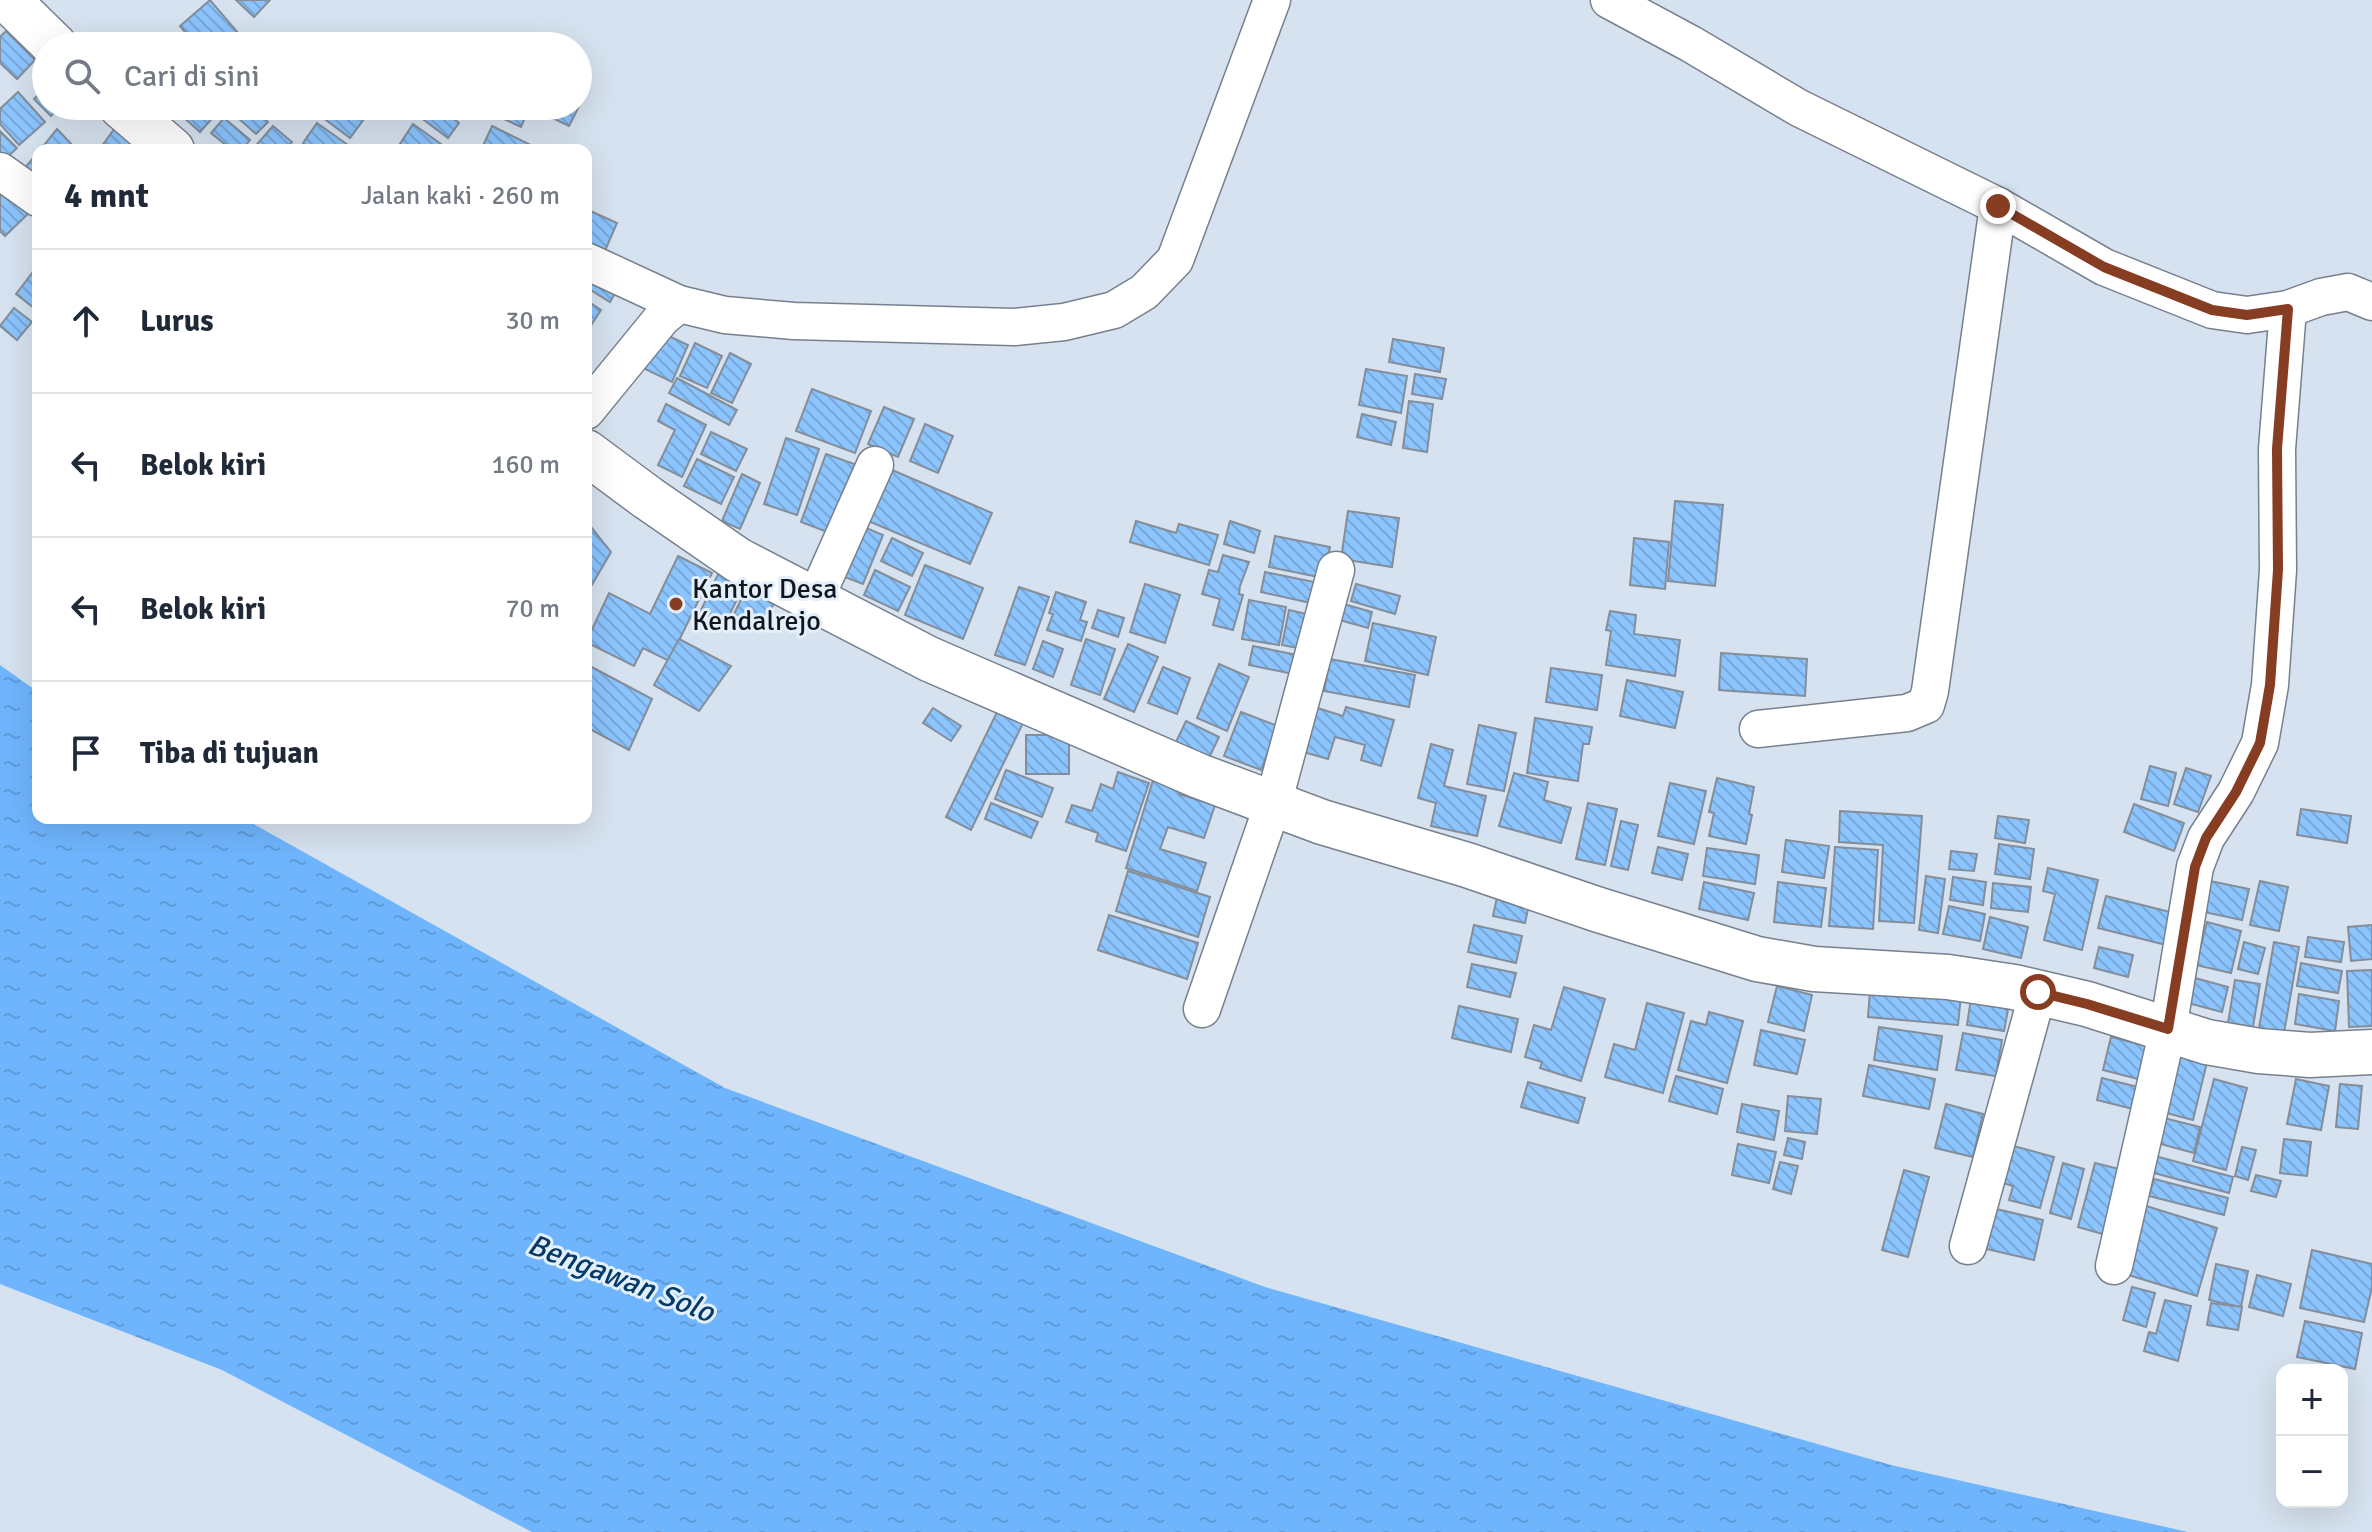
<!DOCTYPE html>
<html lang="id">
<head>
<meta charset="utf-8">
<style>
  body { margin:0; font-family:Signika,sans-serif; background:#f6f6f7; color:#1f2937 }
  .controls { position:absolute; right:24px; bottom:24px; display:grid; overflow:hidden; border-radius:16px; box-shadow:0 8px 32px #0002 }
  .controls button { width:72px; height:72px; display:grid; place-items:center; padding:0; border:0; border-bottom:2px solid #e0e1e3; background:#fff; color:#1f2937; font:40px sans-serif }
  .stop { position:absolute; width:24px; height:24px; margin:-18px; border:6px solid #863d22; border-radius:50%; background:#fff }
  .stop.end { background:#863d22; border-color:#fff; box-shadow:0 2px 8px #0008 }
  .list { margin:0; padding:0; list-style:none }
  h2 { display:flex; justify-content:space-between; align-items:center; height:104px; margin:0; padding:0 32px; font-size:34px }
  h2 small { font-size:26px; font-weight:400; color:#747a83 }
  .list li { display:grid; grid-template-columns:52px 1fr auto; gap:24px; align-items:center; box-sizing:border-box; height:144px; padding:0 32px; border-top:2px solid #e0e1e3 }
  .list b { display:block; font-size:30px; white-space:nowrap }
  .list em { font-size:26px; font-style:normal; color:#747a83 }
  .icon { flex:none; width:44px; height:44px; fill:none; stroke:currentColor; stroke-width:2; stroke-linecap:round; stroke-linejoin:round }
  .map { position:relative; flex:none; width:2372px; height:1532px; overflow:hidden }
  .search { position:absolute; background:#fff; box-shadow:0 8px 32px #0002; left:32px; top:32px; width:560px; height:88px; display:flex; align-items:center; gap:20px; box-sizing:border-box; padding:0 28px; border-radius:44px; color:#747a83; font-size:30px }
  .panel { position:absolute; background:#fff; box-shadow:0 8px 32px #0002; left:32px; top:144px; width:560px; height:680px; border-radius:16px }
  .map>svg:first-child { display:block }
  .water { fill:url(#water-ripples) }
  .building { fill:url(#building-back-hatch); stroke:#838e9a; stroke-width:2 }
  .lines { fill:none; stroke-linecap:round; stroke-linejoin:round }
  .street-casing { stroke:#76818d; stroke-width:39 }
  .secondary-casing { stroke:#76818d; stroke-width:47 }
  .street { stroke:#fff; stroke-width:36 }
  .secondary { stroke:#fff; stroke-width:44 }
  .route { stroke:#863d22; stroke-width:10 }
  .poi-dot { fill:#863d22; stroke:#e3effc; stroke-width:3 }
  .labels { text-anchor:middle; stroke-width:6; stroke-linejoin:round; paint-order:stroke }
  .poi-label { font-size:28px; fill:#12161b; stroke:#e3effc; text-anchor:start }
  .water-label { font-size:30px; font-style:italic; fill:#043a67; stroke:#e3effc }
</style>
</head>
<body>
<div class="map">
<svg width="2372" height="1532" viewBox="0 0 2372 1532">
  <defs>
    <pattern id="water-ripples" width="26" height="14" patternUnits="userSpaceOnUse" patternTransform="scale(2)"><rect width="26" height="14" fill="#6fb5fd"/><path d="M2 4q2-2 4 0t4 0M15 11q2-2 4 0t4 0" fill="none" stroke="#5f9bd8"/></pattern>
    <pattern id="building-back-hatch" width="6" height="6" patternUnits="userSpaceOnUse" patternTransform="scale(2)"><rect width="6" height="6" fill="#8cc4fe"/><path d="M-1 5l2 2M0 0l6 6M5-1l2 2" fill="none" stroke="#78a8d9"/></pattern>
  </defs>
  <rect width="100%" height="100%" fill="#d6e2ef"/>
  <!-- water -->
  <polygon class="water" points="0,665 38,692 38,818 243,818 725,1088 1265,1287 1891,1465 2188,1532 532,1532 222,1370 0,1284"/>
  <!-- building -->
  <g class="building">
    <polygon points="210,0 246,42 241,46 197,46 180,26"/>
    <polygon points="236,0 270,0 254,17"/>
    <polygon points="6,31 35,60 17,79 0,63 0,37"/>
    <polygon points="483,37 507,46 480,46"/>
    <polygon points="578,79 590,85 569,126 542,113 546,106 578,106"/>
    <polygon points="46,87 46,106 60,106 51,116 34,99"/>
    <polygon points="18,92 45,122 19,145 0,124 0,109"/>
    <polygon points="154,106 181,106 170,119"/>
    <polygon points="191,106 223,106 200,132 182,116"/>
    <polygon points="233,106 250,106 268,122 256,134 229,110"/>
    <polygon points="330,106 354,106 367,115 350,138 322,117"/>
    <polygon points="409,106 437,106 459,123 448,138 408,108"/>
    <polygon points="492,106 530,106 521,127 489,112"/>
    <polygon points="224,118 250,140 242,150 232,150 211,133"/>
    <polygon points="317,123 348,145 345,150 312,150 303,143"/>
    <polygon points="413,124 441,144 437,150 396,150"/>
    <polygon points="273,126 292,142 285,150 252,150"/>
    <polygon points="492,126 539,149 539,150 481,150"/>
    <polygon points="115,128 145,150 99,150"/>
    <polygon points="57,129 77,150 40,150"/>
    <polygon points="0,131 17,148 2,162 0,160"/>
    <polygon points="38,152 38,191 18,176"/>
    <polygon points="9,187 31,211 5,236 0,231 0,196"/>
    <polygon points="586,209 617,223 604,253 586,245"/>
    <polygon points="36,268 38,269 38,311 16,294"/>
    <polygon points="593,272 618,288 610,302 586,287"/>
    <polygon points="586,300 601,310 586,333"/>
    <polygon points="14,308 32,322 17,340 0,326"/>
    <polygon points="656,330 688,345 672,382 639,366"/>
    <polygon points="1393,339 1444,348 1440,372 1389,362"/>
    <polygon points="695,343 722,356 707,388 680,376"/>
    <polygon points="730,353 751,364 732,403 711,393"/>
    <polygon points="1366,369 1407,376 1401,413 1359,405"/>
    <polygon points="1415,374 1446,379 1442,399 1412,394"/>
    <polygon points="677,378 737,410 729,425 669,393"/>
    <polygon points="812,389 871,411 855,453 796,431"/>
    <polygon points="1409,401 1433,404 1427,452 1403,448"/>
    <polygon points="666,404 706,425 682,477 658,465 675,430 658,421"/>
    <polygon points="884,407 914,419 898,457 868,444"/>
    <polygon points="1362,414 1396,422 1391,445 1357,437"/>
    <polygon points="925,424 953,436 938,473 910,461"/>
    <polygon points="711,432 747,449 736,471 701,454"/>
    <polygon points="786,438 819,449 797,515 764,504"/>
    <polygon points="826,454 860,466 835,535 801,522"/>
    <polygon points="697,459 734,477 721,504 684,486"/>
    <polygon points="883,466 992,513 970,564 861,518"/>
    <polygon points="742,474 760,483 740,529 722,521"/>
    <polygon points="1675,501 1723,505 1715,586 1668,581"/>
    <polygon points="1348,511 1399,518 1392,567 1341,559"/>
    <polygon points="1136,521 1176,533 1179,524 1218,535 1209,565 1130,542"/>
    <polygon points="1230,521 1260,531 1254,553 1224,544"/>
    <polygon points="854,523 883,535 863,584 834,573"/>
    <polygon points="592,528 611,552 586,595 586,535"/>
    <polygon points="1275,536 1330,547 1324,578 1269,567"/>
    <polygon points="892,538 923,553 912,576 881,561"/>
    <polygon points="1634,538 1669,542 1665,589 1630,585"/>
    <polygon points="1223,555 1249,562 1240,586 1239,594 1243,595 1233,630 1213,625 1220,599 1202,594 1209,570 1218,572"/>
    <polygon points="678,556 712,573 669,661 643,648 634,666 586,642 609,593 650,614"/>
    <polygon points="725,560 750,573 725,624 700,612"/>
    <polygon points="925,565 983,588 963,639 905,615"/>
    <polygon points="875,570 910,587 898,611 864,595"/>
    <polygon points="1265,572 1324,584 1320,605 1261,592"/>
    <polygon points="1145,584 1180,595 1165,643 1130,632"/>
    <polygon points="1356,584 1400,596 1395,614 1351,601"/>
    <polygon points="747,587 775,601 762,628 734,614"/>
    <polygon points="1019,587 1049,597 1025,665 995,655"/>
    <polygon points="1056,592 1086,602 1080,620 1087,622 1081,641 1047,630 1053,614 1049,613"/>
    <polygon points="1249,600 1286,607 1279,645 1242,639"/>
    <polygon points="1340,603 1372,612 1368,628 1336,619"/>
    <polygon points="1098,610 1124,618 1118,637 1092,628"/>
    <polygon points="1289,610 1315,616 1308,650 1282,645"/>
    <polygon points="1610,611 1636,615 1634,634 1680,640 1675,676 1606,665 1611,631 1606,630"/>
    <polygon points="1373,623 1436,637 1428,675 1365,661"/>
    <polygon points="679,639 731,666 699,711 654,685"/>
    <polygon points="1086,639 1115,649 1100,695 1071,685"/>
    <polygon points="1043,641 1063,649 1053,677 1033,669"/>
    <polygon points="1128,644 1158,657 1134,712 1104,699"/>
    <polygon points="1253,646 1307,657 1303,676 1249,665"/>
    <polygon points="1721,653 1807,659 1805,696 1719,690"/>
    <polygon points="1330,659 1415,675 1409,707 1324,691"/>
    <polygon points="586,664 652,699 629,750 586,727"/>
    <polygon points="1219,664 1249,677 1227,731 1197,718"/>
    <polygon points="1163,667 1190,678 1177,714 1148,703"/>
    <polygon points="1551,668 1602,675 1597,710 1546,702"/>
    <polygon points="1627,680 1683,692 1675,728 1620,716"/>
    <polygon points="1311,706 1343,716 1346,707 1394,720 1381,766 1361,760 1365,745 1335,737 1328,759 1300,751"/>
    <polygon points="933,708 961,726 951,741 923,723"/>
    <polygon points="999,708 1024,721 971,830 946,817"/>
    <polygon points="1241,712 1278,726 1261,770 1224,756"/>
    <polygon points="1535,718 1592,727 1589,744 1583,744 1578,781 1527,773"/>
    <polygon points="1186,721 1219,737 1207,762 1174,746"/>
    <polygon points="1479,725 1516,733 1504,791 1467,784"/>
    <rect x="1026" y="735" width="43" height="39"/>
    <polygon points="1431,744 1453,750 1444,786 1486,796 1477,836 1431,826 1436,803 1418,798"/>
    <polygon points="2150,766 2176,773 2168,806 2141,799"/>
    <polygon points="2186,768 2211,776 2198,812 2174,804"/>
    <polygon points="1006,770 1053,788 1042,817 995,799"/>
    <polygon points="1118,772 1149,783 1126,851 1096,841 1098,833 1066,822 1072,805 1092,811 1101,784 1113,789"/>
    <polygon points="1514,773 1548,782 1544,800 1571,808 1561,843 1499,826"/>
    <polygon points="1717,778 1754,787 1749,814 1752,815 1746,844 1709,836 1714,813 1709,812"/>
    <polygon points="1153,780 1181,789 1179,794 1215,805 1204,838 1168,827 1160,849 1206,863 1197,891 1126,868"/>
    <polygon points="1670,783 1706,791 1694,844 1658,836"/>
    <polygon points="991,803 1038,822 1031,838 985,819"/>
    <polygon points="1588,803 1617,809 1605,865 1576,859"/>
    <polygon points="2134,804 2184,823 2174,851 2124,832"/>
    <polygon points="2301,809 2351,816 2347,843 2297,835"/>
    <polygon points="1840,811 1922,816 1914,923 1879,921 1883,845 1839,842"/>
    <polygon points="1998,816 2029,820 2025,843 1995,838"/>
    <polygon points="1621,821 1638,825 1628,870 1611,866"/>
    <polygon points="1786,840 1829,846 1824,878 1782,872"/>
    <polygon points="1999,844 2034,849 2030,879 1995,874"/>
    <polygon points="1658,847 1688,854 1682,880 1652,873"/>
    <polygon points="1835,847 1878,850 1873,929 1829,926"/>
    <polygon points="1707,848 1759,855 1755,884 1703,876"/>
    <polygon points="1951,851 1977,854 1974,871 1949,869"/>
    <polygon points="2048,868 2098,880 2082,950 2044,940 2055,894 2043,891"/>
    <polygon points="1128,871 1210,897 1198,937 1116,911"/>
    <polygon points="1926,876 1945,879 1938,933 1919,930"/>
    <polygon points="1953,877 1986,882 1983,905 1950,900"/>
    <polygon points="2210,881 2249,889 2242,920 2204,912"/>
    <polygon points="2260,881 2288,887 2279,931 2250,925"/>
    <polygon points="1704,882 1754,893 1748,920 1699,909"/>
    <polygon points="1778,882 1826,888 1821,927 1774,922"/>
    <polygon points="1993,883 2031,887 2028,912 1991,908"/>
    <polygon points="1499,888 1531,895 1525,923 1493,916"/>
    <polygon points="2106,896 2178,914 2170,946 2098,928"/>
    <polygon points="1949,906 1985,914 1980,941 1943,934"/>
    <polygon points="1109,915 1198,943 1187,979 1098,950"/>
    <polygon points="1990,917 2028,927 2021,958 1983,949"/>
    <polygon points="2207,922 2241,931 2231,973 2196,965"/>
    <polygon points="1474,925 1522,936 1516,963 1468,952"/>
    <polygon points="2372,925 2372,959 2351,961 2348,927"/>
    <polygon points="2308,937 2344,942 2341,962 2305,957"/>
    <polygon points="2244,942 2265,948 2258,974 2238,969"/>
    <polygon points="2274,942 2299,947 2284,1033 2259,1028"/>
    <polygon points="2099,947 2133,955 2128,977 2094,968"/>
    <polygon points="2301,963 2342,971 2338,993 2297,986"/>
    <polygon points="1472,964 1516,973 1510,997 1467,987"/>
    <polygon points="2372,970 2372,1026 2349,1027 2347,971"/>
    <polygon points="1871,977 1961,995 1958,1025 1868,1017"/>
    <polygon points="2191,977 2228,987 2222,1012 2184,1002"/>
    <polygon points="2235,980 2260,984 2253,1027 2228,1023"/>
    <polygon points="1777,986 1812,995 1804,1031 1768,1022"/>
    <polygon points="1564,987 1605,999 1581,1081 1540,1068 1542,1062 1525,1057 1534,1025 1551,1030"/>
    <polygon points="1972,992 2010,999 2004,1031 1967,1025"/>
    <polygon points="2299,994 2339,1001 2335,1031 2295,1024"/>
    <polygon points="1647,1003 1684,1013 1663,1093 1605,1077 1614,1044 1635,1050"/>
    <polygon points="1459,1006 1518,1019 1511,1052 1452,1038"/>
    <polygon points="1709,1012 1743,1021 1727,1083 1678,1070 1691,1021 1706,1025"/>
    <polygon points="1879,1027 1942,1036 1937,1070 1874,1060"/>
    <polygon points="1761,1030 1805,1040 1797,1074 1754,1065"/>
    <polygon points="1963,1033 2002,1040 1996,1076 1956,1070"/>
    <polygon points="2111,1037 2150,1047 2142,1080 2103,1070"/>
    <polygon points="2170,1049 2208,1058 2193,1120 2155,1110"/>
    <polygon points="1869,1065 1935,1079 1929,1109 1863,1096"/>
    <polygon points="1676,1076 1723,1089 1717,1114 1669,1101"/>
    <polygon points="2102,1078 2138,1087 2133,1109 2097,1100"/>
    <polygon points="2214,1079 2247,1088 2226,1170 2193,1161"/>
    <polygon points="2296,1079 2329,1086 2321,1130 2287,1124"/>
    <polygon points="1528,1082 1585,1098 1578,1123 1521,1107"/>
    <polygon points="2340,1084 2362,1086 2358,1129 2336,1127"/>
    <polygon points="1788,1096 1821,1099 1817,1134 1785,1131"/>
    <polygon points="1742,1104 1779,1111 1774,1140 1737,1132"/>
    <polygon points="1946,1104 1983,1114 1973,1157 1935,1148"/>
    <polygon points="2152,1115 2200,1127 2194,1153 2146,1140"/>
    <polygon points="1788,1138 1805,1142 1802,1159 1784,1155"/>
    <polygon points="2284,1139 2311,1142 2307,1176 2280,1173"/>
    <polygon points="1738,1144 1776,1152 1769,1183 1732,1175"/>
    <polygon points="2006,1144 2054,1157 2040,1208 2009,1200 2013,1186 1996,1181"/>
    <polygon points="2242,1147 2256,1150 2248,1180 2235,1176"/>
    <polygon points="2144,1153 2233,1177 2229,1193 2139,1169"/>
    <polygon points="1780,1162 1798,1166 1791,1194 1773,1189"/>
    <polygon points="2063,1163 2084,1169 2071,1219 2050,1213"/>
    <polygon points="2095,1163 2123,1170 2106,1235 2078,1227"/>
    <polygon points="1904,1170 1929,1177 1908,1257 1882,1250"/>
    <polygon points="2256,1175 2281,1181 2276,1197 2251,1191"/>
    <polygon points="2154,1179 2228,1198 2224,1215 2149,1196"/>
    <polygon points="2143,1205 2217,1228 2197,1296 2122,1273"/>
    <polygon points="1988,1207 2043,1220 2034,1260 1978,1247"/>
    <polygon points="2312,1250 2372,1264 2372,1287 2364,1322 2300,1308"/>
    <polygon points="2216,1264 2248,1271 2241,1307 2209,1300"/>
    <polygon points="2257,1275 2291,1284 2283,1316 2249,1307"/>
    <polygon points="2132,1287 2155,1293 2146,1327 2123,1320"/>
    <polygon points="2165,1300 2191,1306 2178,1361 2144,1351 2149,1332 2156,1334"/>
    <polygon points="2211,1303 2242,1307 2238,1330 2207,1325"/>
    <polygon points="2305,1321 2362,1333 2355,1369 2297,1357"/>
  </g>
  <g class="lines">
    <defs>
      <g id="street">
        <polyline points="1609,0 1691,44 1799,108 1998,206 2104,267 2212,310 2247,315 2288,309 2321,297 2348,292 2372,302"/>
        <polyline points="0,171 38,198"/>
        <polyline points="586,261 679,304"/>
        <polyline points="586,411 662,318 679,304 725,315 794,321 1014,327 1064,322 1114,310 1144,292 1175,260 1272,0"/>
        <polyline points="815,600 875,465"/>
        <polyline points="1758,729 1907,713 1926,705 1930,691 1998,206"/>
        <polyline points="1202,1009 1273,804 1336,570"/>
        <polyline points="1968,1246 2038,992"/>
        <polyline points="2114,1266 2168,1029 2195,867 2206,838 2236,792 2260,743 2270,685 2278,570 2277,449 2288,309"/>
      </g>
      <g id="secondary">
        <polyline points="8,0 55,46"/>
        <polyline points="121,106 172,150"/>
        <polyline points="586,452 648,498 738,560 929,659 1199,776 1322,822 1467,865 1596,909 1757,959 1814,969 1948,977 2014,987 2087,1004 2207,1042 2259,1051 2310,1055 2372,1052"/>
      </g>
    </defs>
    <!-- street casing -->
    <use href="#street" class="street-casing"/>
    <!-- secondary casing -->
    <use href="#secondary" class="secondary-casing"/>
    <!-- street -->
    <use href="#street" class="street"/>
    <!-- secondary -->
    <use href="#secondary" class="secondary"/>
  </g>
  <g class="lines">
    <!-- route -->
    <polyline class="route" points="1998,206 2104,267 2212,310 2247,315 2288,309 2277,449 2278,570 2270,685 2260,743 2236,792 2206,838 2195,867 2168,1029 2087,1004 2038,992"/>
  </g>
  <!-- markers -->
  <circle class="poi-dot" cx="676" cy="604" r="8"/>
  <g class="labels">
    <!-- poi labels -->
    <g class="poi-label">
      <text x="692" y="598">Kantor Desa<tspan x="692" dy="32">Kendalrejo</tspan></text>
    </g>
    <!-- water labels -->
    <g class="water-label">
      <text transform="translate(621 1278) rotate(21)" y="10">Bengawan Solo</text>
    </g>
  </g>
</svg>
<div class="controls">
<button>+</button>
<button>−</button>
</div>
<div class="stop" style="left:2038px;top:992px"></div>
<div class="stop end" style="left:1998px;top:206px"></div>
<div class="search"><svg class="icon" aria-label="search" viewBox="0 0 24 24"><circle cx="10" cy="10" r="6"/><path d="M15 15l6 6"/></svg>Cari di sini</div>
<section class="panel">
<h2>4 mnt<small>Jalan kaki · 260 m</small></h2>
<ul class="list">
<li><svg class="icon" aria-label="ahead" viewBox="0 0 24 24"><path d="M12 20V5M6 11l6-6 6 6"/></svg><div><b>Lurus</b></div><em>30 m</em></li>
<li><svg class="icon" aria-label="left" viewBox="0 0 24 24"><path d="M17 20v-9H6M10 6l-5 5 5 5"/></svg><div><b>Belok kiri</b></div><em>160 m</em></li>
<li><svg class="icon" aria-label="left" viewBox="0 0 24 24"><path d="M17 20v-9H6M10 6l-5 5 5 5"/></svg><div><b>Belok kiri</b></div><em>70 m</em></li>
<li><svg class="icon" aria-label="arrive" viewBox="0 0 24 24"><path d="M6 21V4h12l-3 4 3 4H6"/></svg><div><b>Tiba di tujuan</b></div></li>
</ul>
</section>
</div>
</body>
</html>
